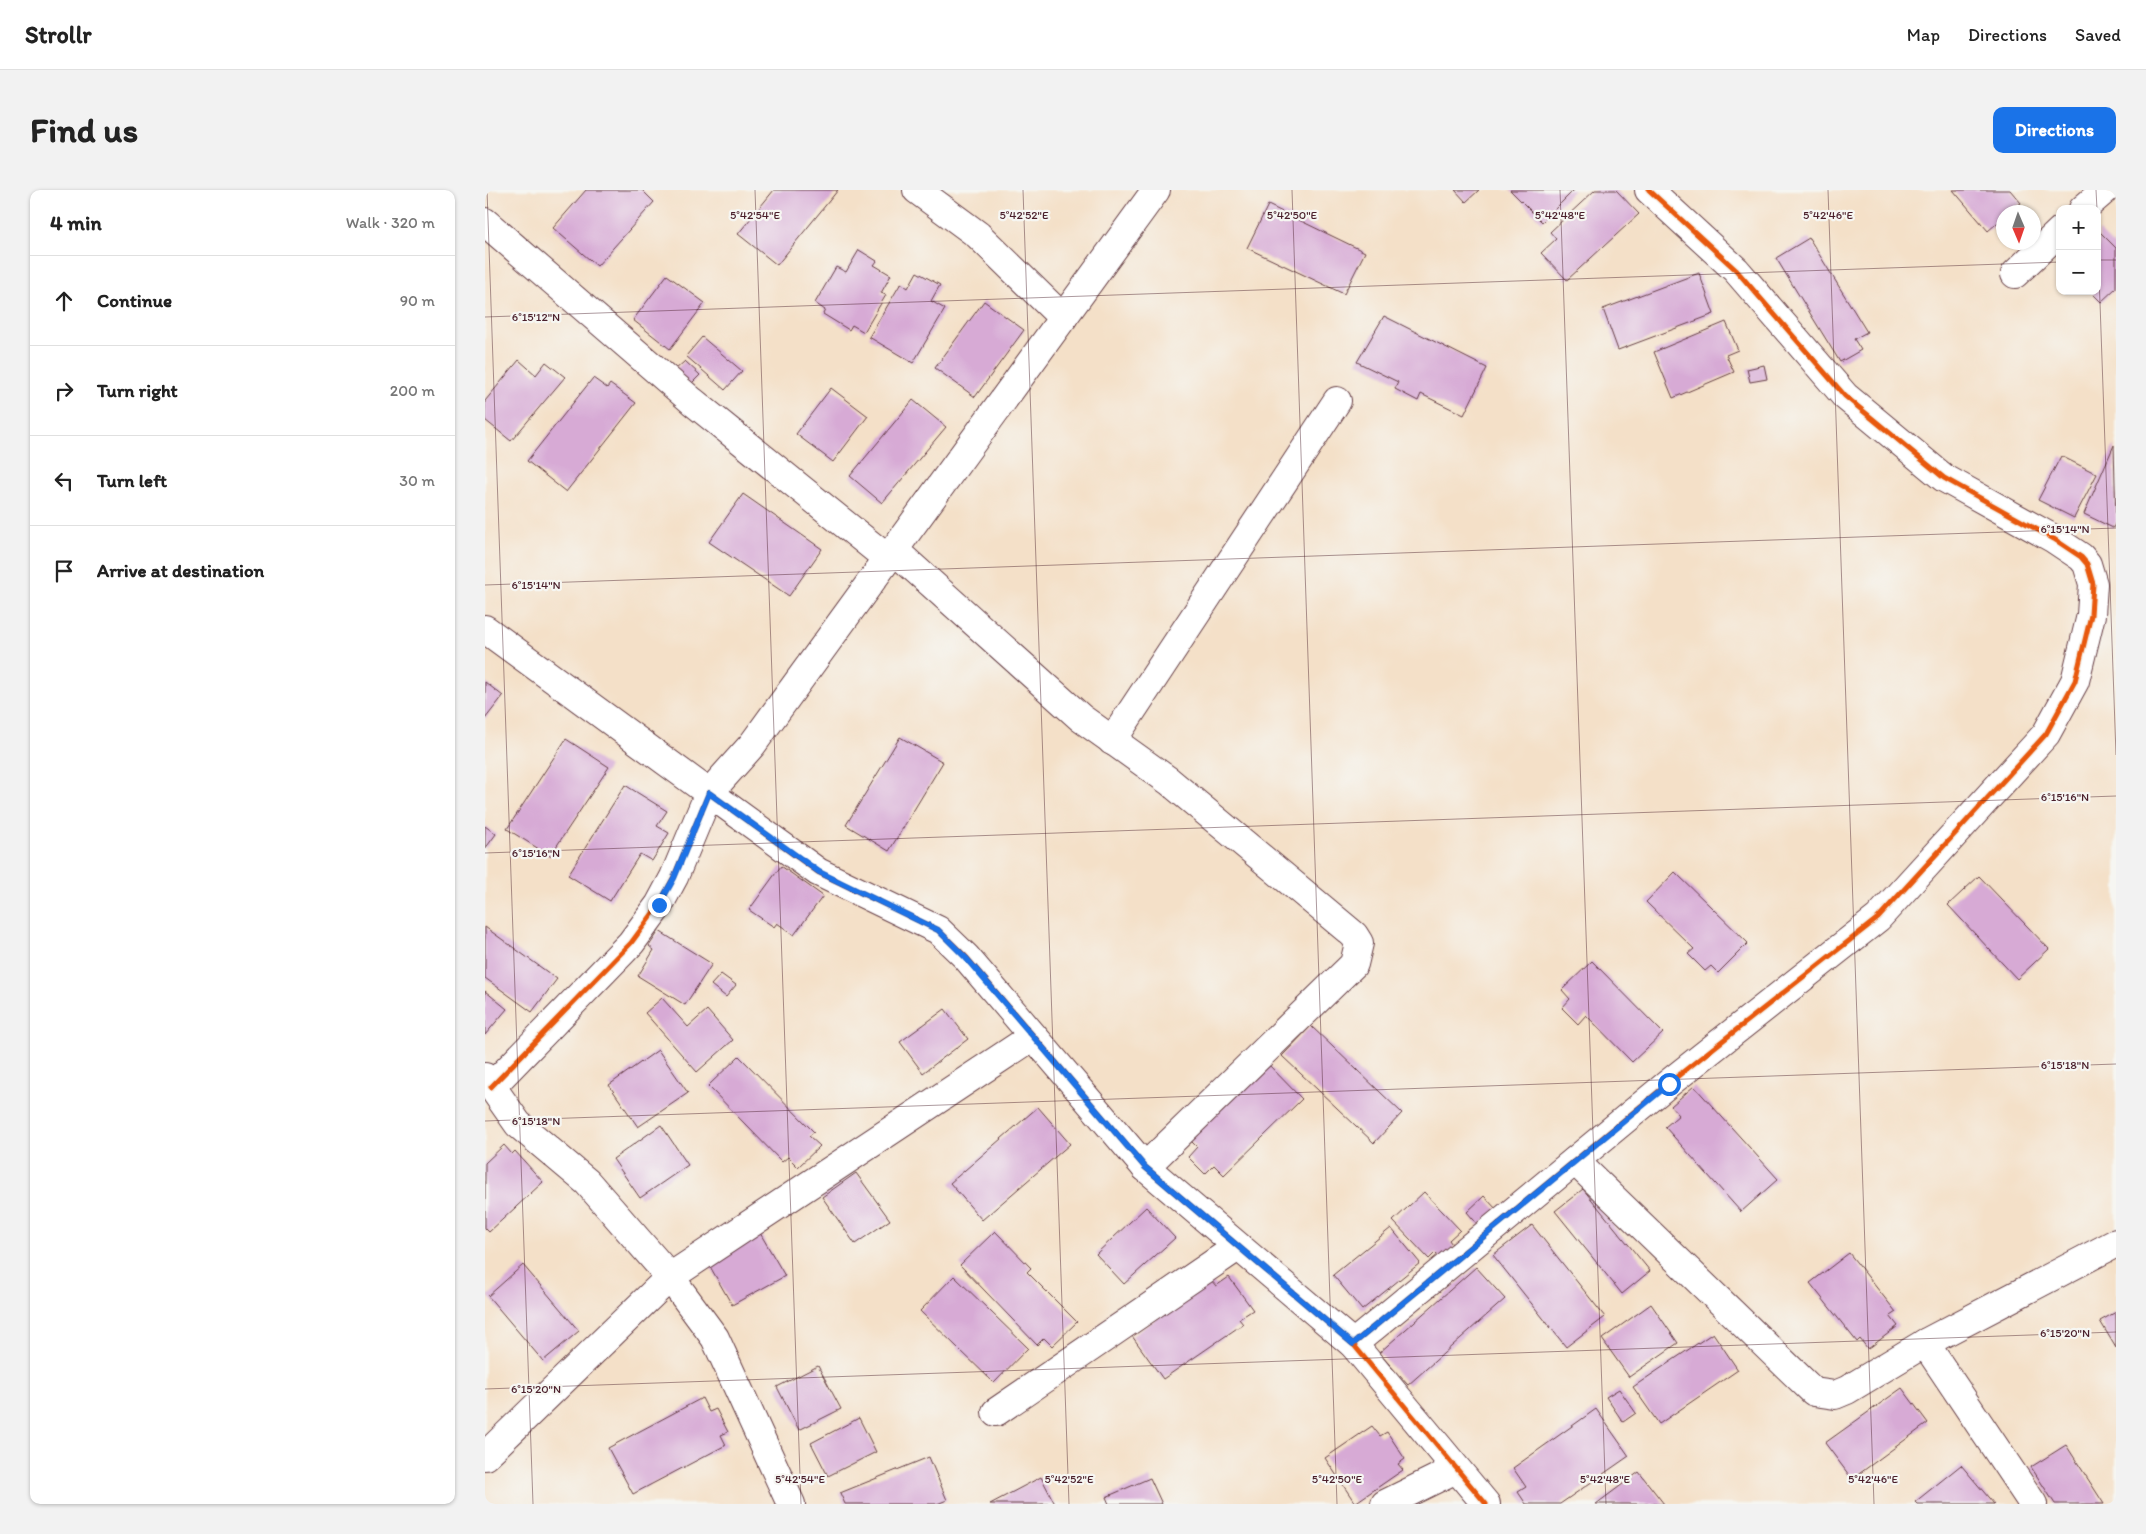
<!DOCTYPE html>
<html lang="en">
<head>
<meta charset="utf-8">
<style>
  body { margin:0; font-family:Itim,sans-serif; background:#f2f2f2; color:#222 }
  .controls { position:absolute; right:15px; top:15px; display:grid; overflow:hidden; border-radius:10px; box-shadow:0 1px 4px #0004 }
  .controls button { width:45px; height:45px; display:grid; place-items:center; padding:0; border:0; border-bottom:1px solid #e0e0e0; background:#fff; color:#222; font:25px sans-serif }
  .compass { position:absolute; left:1511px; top:15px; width:45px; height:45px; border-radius:50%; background:#fff; box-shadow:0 1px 4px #0004; rotate:178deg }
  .stop { position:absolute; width:15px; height:15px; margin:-11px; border:4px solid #1a73e8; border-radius:50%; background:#fff }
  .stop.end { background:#1a73e8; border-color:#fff; box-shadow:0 1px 5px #0008 }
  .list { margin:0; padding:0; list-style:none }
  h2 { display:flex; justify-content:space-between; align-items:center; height:65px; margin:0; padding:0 20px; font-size:21px }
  h2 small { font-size:16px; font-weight:400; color:#767676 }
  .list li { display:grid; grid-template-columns:32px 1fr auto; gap:15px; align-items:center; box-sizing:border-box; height:90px; padding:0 20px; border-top:1px solid #e0e0e0 }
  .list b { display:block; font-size:19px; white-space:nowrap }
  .list em { font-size:16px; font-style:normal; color:#767676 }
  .icon { flex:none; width:28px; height:28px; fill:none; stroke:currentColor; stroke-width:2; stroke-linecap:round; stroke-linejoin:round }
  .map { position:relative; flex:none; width:1631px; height:1314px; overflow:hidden; border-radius:10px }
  header { display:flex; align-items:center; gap:30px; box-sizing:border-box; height:70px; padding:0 25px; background:#fff; border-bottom:1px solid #e0e0e0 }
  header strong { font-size:24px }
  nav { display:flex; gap:28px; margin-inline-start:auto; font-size:18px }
  .intro { display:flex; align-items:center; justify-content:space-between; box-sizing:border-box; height:120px; padding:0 30px }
  h1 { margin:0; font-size:35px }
  .button { padding:12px 22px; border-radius:10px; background:#1a73e8; color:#fff; font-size:18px; font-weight:700 }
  main { display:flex; gap:30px; padding:0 30px }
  aside { flex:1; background:#fff; border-radius:10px; box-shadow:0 1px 4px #0004 }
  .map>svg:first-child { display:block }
  .building { fill:#d7aad5 }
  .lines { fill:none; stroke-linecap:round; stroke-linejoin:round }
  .minor-casing { stroke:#643c43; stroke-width:30 }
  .minor { stroke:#fff; stroke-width:28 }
  .cycleway-casing { stroke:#f6f6f2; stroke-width:8 }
  .cycleway { stroke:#e8590c; stroke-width:5 }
  .route { stroke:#1a73e8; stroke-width:6 }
  .ticks { fill:none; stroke:#4a1f2b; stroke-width:1; stroke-opacity:0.45 }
  .ticks-label { font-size:12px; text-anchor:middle; fill:#4a1f2b; stroke:#f6f6f2; stroke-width:4.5; stroke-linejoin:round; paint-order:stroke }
</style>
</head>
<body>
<header>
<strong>Strollr</strong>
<nav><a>Map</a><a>Directions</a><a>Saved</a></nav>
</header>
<div class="intro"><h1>Find us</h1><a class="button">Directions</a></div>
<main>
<aside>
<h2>4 min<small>Walk · 320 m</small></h2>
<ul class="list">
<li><svg class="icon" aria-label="ahead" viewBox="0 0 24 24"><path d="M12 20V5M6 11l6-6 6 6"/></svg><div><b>Continue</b></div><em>90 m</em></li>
<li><svg class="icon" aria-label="right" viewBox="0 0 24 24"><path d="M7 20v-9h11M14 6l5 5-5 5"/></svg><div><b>Turn right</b></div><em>200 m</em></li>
<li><svg class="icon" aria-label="left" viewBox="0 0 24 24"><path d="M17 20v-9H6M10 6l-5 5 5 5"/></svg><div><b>Turn left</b></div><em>30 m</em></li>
<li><svg class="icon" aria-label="arrive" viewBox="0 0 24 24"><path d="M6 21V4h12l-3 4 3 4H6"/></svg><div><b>Arrive at destination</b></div></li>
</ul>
</aside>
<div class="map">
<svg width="1631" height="1314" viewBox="0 0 1631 1314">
  <rect width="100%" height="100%" fill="#f6f6f2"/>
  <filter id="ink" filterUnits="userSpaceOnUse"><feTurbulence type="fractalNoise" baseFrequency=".02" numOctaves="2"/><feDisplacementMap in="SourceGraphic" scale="10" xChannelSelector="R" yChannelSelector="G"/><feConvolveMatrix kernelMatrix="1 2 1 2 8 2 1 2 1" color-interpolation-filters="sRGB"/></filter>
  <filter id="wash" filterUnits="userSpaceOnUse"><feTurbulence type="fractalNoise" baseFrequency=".0096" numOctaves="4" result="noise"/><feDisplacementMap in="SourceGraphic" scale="20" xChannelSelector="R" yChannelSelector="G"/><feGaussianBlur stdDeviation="1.12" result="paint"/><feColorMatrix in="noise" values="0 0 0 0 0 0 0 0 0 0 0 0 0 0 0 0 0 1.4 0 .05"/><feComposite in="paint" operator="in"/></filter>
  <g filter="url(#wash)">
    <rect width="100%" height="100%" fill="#f4e0c8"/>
    <g id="blocks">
      <!-- building -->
      <g class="building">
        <polygon points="101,0 157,0 169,12 112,76 68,38"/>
        <polygon points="289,0 353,0 292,75 253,44"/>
        <polygon points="970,0 994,0 981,12"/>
        <polygon points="1025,0 1089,0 1057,32"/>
        <polygon points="1110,0 1131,0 1154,24 1082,90 1056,63 1071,49 1065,42"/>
        <polygon points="1468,0 1525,0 1536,13 1524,22 1518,22 1518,28 1503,41"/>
        <polygon points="783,15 880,62 859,104 762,58"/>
        <polygon points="1614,41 1631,58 1631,98 1616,112 1605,101 1612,101"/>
        <polygon points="1324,48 1382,142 1369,149 1376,160 1355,172 1291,68"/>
        <polygon points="374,60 392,71 389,75 406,85 396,103 401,105 379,142 367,135 364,140 338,124 340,120 330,113 351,77 361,82"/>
        <polygon points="432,82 455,95 446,111 460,119 428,173 384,147 416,93 423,98"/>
        <polygon points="1214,83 1229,124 1133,160 1118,119"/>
        <polygon points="182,85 220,113 185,159 148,130"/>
        <polygon points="499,111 539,140 490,207 450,178"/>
        <polygon points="899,126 1002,178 979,225 936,204 933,211 910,199 913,192 872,172"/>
        <polygon points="1241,132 1253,160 1241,165 1249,182 1188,208 1169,162"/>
        <polygon points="217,147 257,181 240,200 201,166"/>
        <polygon points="34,170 51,185 61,172 80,187 26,251 0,230 0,211"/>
        <polygon points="200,171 215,185 205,195 190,180"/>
        <polygon points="1279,175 1282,189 1265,192 1262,179"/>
        <polygon points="108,188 122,198 125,194 151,213 81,302 42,271"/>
        <polygon points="346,198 383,226 348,272 311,244"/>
        <polygon points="428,210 461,237 397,313 365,286"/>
        <polygon points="1629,255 1631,332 1628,338 1599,324"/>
        <polygon points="1576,266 1612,284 1589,328 1553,310"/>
        <polygon points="258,304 337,359 304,406 224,352"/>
        <polygon points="0,492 18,506 0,529"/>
        <polygon points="415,547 458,572 404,661 361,635"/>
        <polygon points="81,549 124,577 65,666 22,639"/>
        <polygon points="140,595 182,621 172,636 184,643 167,671 155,664 125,711 83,685"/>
        <polygon points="0,636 11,644 0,659"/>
        <polygon points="296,676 338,706 309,745 292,733 289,737 264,720"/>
        <polygon points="1190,682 1263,753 1233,783 1226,776 1220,781 1203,764 1209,759 1161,712"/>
        <polygon points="1494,686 1564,759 1532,789 1463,715"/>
        <polygon points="0,737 72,789 47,822 0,788"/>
        <polygon points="174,741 227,774 200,815 153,786 169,760 164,756"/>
        <polygon points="1107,771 1178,843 1147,872 1101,825 1093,834 1077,818 1085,809 1077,800"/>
        <polygon points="236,784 251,795 241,807 226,795"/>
        <polygon points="0,801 22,819 0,845"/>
        <polygon points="177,808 203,837 222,820 248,850 212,882 160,823"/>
        <polygon points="460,819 483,849 438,883 415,852"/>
        <polygon points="826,836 917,923 889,953 797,866"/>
        <polygon points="173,860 203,903 153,937 124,895"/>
        <polygon points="254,866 329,942 324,946 335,956 313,977 303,967 297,972 223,896"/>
        <polygon points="782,873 817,909 739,985 729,975 720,984 703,967 712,957 704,949"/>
        <polygon points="1209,896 1293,989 1256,1022 1180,937 1194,925 1186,916"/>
        <polygon points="553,917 585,954 497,1030 465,993"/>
        <polygon points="176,935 203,975 155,1008 128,969"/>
        <polygon points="19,955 27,964 30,961 58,992 4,1042 0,1038 0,973"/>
        <polygon points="371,983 405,1030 370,1054 337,1007"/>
        <polygon points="1098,999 1165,1081 1137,1104 1070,1021"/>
        <polygon points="939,1002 975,1040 964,1050 969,1057 956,1069 950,1063 944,1069 908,1031"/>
        <polygon points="999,1006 1012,1020 994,1036 982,1022"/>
        <polygon points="661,1017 690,1048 639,1094 611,1064"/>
        <polygon points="1047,1035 1120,1127 1081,1157 1008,1065"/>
        <polygon points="906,1038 935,1073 877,1120 848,1085"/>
        <polygon points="510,1041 546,1078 542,1082 592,1132 567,1156 559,1148 552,1155 475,1075"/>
        <polygon points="275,1043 300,1086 247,1115 223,1073"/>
        <polygon points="1364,1063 1411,1122 1405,1126 1413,1136 1383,1159 1375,1149 1372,1152 1325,1093"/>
        <polygon points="38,1075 94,1141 58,1171 3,1106"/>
        <polygon points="991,1077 1020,1109 923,1195 894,1163"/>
        <polygon points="469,1086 543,1158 509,1193 435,1121"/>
        <polygon points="744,1087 768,1120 754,1129 758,1134 678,1189 647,1146 726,1090 731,1096"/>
        <polygon points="1166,1114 1193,1153 1144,1187 1117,1149"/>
        <polygon points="1631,1122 1631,1158 1615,1131"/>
        <polygon points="1228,1143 1253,1180 1174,1234 1148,1197"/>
        <polygon points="333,1176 356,1219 314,1240 292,1197"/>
        <polygon points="1417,1198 1443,1233 1367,1289 1340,1253"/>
        <polygon points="1134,1199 1151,1223 1138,1232 1121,1207"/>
        <polygon points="217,1208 224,1222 231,1219 243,1242 236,1245 241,1255 148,1304 123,1258"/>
        <polygon points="1111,1219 1144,1266 1075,1314 1041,1314 1033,1302 1041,1297 1028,1278"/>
        <polygon points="374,1228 391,1262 343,1286 326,1253"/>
        <polygon points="887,1236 895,1246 902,1242 920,1269 913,1274 918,1280 870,1313 840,1268"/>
        <polygon points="1581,1255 1619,1314 1570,1314 1546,1277"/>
        <polygon points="444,1267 462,1310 452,1314 360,1314 355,1303"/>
        <polygon points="1476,1275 1509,1314 1432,1314 1430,1312"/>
        <polygon points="1154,1282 1179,1314 1111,1314"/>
        <polygon points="556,1287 570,1314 505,1314"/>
        <polygon points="665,1288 677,1314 624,1314 621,1307"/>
      </g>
    </g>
  </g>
  <g filter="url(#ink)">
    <use href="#blocks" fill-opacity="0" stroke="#643c43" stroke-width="1"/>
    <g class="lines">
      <defs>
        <g id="minor">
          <polyline points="432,0 493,45 578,128"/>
          <polyline points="1598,19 1620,0"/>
          <polyline points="0,32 207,211 403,369"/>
          <polyline points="1530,84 1575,41"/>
          <polyline points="409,360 596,528 684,591 869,745 874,753 869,774 660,977"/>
          <polyline points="0,439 224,603 267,555 671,0"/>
          <polyline points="627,551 852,211"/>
          <polyline points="0,887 33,934 102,992 185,1087 230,1148 306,1314"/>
          <polyline points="6,897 146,753 174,715 189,687 224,603 333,682 453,740 481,767 660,977 868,1154 1001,1314"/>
          <polyline points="1090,971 1329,1202 1350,1205 1362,1200 1440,1153 1548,1314"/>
          <polyline points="1440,1153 1631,1053"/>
          <polyline points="868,1154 1184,893 1393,728 1561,544 1590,491 1606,425 1608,394 1602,374 1596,367 1569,349 1459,288 1360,206 1251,80 1164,0"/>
          <polyline points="511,1222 751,1058"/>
          <polyline points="0,1266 185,1087 547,847"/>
          <polyline points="900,1314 971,1279"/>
        </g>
      </defs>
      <!-- minor casing -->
      <use href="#minor" class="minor-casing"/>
      <!-- minor -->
      <use href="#minor" class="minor"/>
      <defs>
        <g id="cycleway">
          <polyline points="6,897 146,753 174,715 189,687 224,603 333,682 453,740 481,767 660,977 868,1154 1001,1314"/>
          <polyline points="868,1154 1184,893 1393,728 1561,544 1590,491 1606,425 1608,394 1602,374 1596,367 1569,349 1459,288 1360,206 1251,80 1164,0"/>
        </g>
      </defs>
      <!-- cycleway casing -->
      <use href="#cycleway" class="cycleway-casing"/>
      <!-- cycleway -->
      <use href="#cycleway" class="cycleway"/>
    </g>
  </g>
  <g class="lines" filter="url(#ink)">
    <!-- route -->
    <polyline class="route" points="174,715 189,688 224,603 334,682 453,740 481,768 660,977 868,1154 1184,894"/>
  </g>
  <!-- ticks -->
  <path class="ticks" d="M2,0L48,1314M270,0L316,1314M538,0L584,1314M807,0L852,1314M1075,0L1121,1314M1343,0L1389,1314M1611,0L1612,19M1612,28L1631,565M1612,70H1631M0,127L1575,72M0,395L1631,338M0,663L1631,606M0,931L1631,874M0,1199L1631,1142"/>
  <g class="ticks-label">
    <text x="270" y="29">5°42'54"E</text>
    <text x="539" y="29">5°42'52"E</text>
    <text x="807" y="29">5°42'50"E</text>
    <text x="1075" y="29">5°42'48"E</text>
    <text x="1343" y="29">5°42'46"E</text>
    <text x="51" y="131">6°15'12"N</text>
    <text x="1580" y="343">6°15'14"N</text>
    <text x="51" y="399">6°15'14"N</text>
    <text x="1580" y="611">6°15'16"N</text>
    <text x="51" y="667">6°15'16"N</text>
    <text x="1580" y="879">6°15'18"N</text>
    <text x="51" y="935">6°15'18"N</text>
    <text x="1580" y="1147">6°15'20"N</text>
    <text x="51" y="1203">6°15'20"N</text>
    <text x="315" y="1293">5°42'54"E</text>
    <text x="584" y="1293">5°42'52"E</text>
    <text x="852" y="1293">5°42'50"E</text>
    <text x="1120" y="1293">5°42'48"E</text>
    <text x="1388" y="1293">5°42'46"E</text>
  </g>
</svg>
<div class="controls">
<button>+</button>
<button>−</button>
</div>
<svg class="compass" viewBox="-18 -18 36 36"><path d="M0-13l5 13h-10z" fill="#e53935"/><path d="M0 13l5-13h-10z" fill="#767676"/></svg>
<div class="stop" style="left:1184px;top:894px"></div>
<div class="stop end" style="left:174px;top:715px"></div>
</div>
</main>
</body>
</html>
